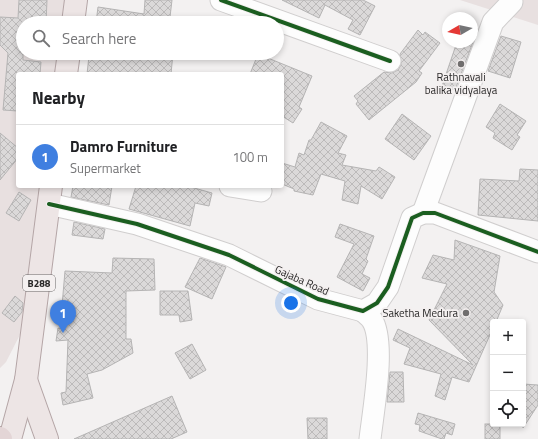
<!DOCTYPE html>
<html lang="en">
<head>
<meta charset="utf-8">
<style>
  body { margin:0; font-family:"Titillium Web",sans-serif; background:#f2f2f2; color:#202124 }
  .controls { position:absolute; right:12px; bottom:12px; display:grid; overflow:hidden; border-radius:4px; box-shadow:0 2px 6px #0003 }
  .controls button { width:36px; height:36px; display:grid; place-items:center; padding:0; border:0; border-bottom:1px solid #e0e0e0; background:#fff; color:#202124; font:20px sans-serif }
  .compass { position:absolute; left:442px; top:12px; width:36px; height:36px; border-radius:50%; background:#fff; box-shadow:0 2px 6px #0003; rotate:261deg }
  .you { position:absolute; left:291px; top:303px; width:14px; height:14px; margin:-10px; border:3px solid #fff; border-radius:50%; background:#1a73e8; box-shadow:0 0 0 6px #1a73e833 }
  .badge { display:grid; place-items:center; width:26px; height:26px; border-radius:50%; background:#ea580c; color:#fff; font-size:13px; font-weight:700 }
  .pin { position:absolute; translate:-50% -33px; filter:drop-shadow(0 1px 2px #0008) }
  .pin::after { content:''; position:absolute; top:21px; width:14px; height:12px; background:inherit; clip-path:polygon(0 0,100% 0,50% 100%) }
  .list { margin:0; padding:0; list-style:none }
  h2 { display:flex; justify-content:space-between; align-items:center; height:52px; margin:0; padding:0 16px; font-size:17px }
  h2 small { font-size:13px; font-weight:400; color:#757577 }
  .list li { display:grid; grid-template-columns:26px 1fr auto; gap:12px; align-items:center; box-sizing:border-box; height:64px; padding:0 16px; border-top:1px solid #e0e0e0 }
  .list b { display:block; font-size:15px; white-space:nowrap }
  .list p { margin:0; font-size:13px; white-space:nowrap; color:#757577 }
  .list em { font-size:13px; font-style:normal; color:#757577 }
  .icon { flex:none; width:22px; height:22px; fill:none; stroke:currentColor; stroke-width:2; stroke-linecap:round; stroke-linejoin:round }
  .map { position:relative; flex:none; width:538px; height:439px; overflow:hidden }
  .search { position:absolute; background:#fff; box-shadow:0 2px 6px #0003; left:16px; top:16px; width:268px; height:44px; display:flex; align-items:center; gap:10px; box-sizing:border-box; padding:0 14px; border-radius:22px; color:#757577; font-size:15px }
  .panel { position:absolute; background:#fff; box-shadow:0 2px 6px #0003; left:16px; top:72px; width:268px; height:116px; border-radius:4px }
  .map>svg:first-child { display:block }
  .built { fill:#e8e0e0 }
  .building { fill:url(#building-cross-hatch); stroke:#b5b4b4 }
  .lines { fill:none; stroke-linecap:round; stroke-linejoin:round }
  .minor-casing { stroke:#d0cece; stroke-width:23 }
  .major-casing { stroke:#b4a5a6; stroke-width:24 }
  .highway-casing { stroke:#b4a5a6; stroke-width:24 }
  .minor { stroke:#fdfdfd; stroke-width:21 }
  .major { stroke:#ede5e5; stroke-width:22 }
  .highway { stroke:#e3d5d6; stroke-width:22 }
  .cycleway-casing { stroke:#f4f0f0; stroke-width:6 }
  .cycleway { stroke:#1b5e20; stroke-width:4 }
  .poi-dot { fill:#706e6e; stroke:#f4f0f0; stroke-width:1.5 }
  .labels { text-anchor:middle; stroke-width:3.5; stroke-linejoin:round; paint-order:stroke }
  .shield { fill:#f4f0f0; stroke:#666464; stroke-width:1 }
  .shield-label { font-size:10px; font-weight:bold; fill:#292828 }
  .poi-label { font-size:11px; fill:#292828; stroke:#f4f0f0 }
  .street-label { font-size:11px; fill:#292828; stroke:#f4f0f0 }
</style>
</head>
<body>
<div class="map">
<svg width="538" height="439" viewBox="0 0 538 439">
  <defs>
    <pattern id="building-cross-hatch" width="8" height="8" patternUnits="userSpaceOnUse"><rect width="8" height="8" fill="#dbd9d9"/><path d="M0 0l8 8M0 8l8-8" fill="none" stroke="#bcbaba"/></pattern>
  </defs>
  <rect width="100%" height="100%" fill="#f3f1f1"/>
  <!-- built -->
  <g class="built">
    <polygon points="0,0 68,0 66,23 23,23 23,53 62,53 59,74 18,74 18,186 45,186 29,317 6,362 0,368"/>
    <polygon points="460,0 538,0 538,25 510,16"/>
  </g>
  <!-- building -->
  <g class="building">
    <polygon points="19,0 47,0 46,23 23,23 23,60 41,62 40,74 18,74 18,111 3,110 8,53 0,45 0,17 18,18"/>
    <polygon points="145,0 172,0 170,17 160,16 159,23 96,23 98,7 144,14"/>
    <polygon points="282,0 363,0 375,6 360,35 348,29 353,20 325,5 319,18"/>
    <polygon points="472,27 478,29 455,90 442,86 457,42 472,42"/>
    <polygon points="418,30 423,35 425,32 440,43 419,71 422,73 416,82 369,120 356,104 358,101 354,96 384,72 392,73 398,70 401,65 400,54"/>
    <polygon points="501,36 521,42 510,78 488,71"/>
    <polygon points="94,53 173,53 171,74 87,74 89,56 94,56"/>
    <polygon points="258,54 312,76 299,107 302,109 293,123 282,116 282,74 250,74"/>
    <polygon points="500,104 526,121 517,135 520,137 512,150 493,138 495,133 486,127"/>
    <polygon points="402,114 431,136 414,160 385,139"/>
    <polygon points="321,122 347,136 338,153 346,155 342,165 376,171 379,167 395,177 382,199 361,186 358,204 342,200 345,181 321,174 313,195 294,191 294,189 282,184 282,163 295,167 299,153 304,155 309,140 311,140"/>
    <polygon points="0,133 18,148 18,158 0,180"/>
    <polygon points="520,169 538,170 538,221 478,215 480,179 519,181"/>
    <polygon points="73,186 112,186 109,205 71,197"/>
    <polygon points="136,186 187,186 212,193 209,206 195,203 190,226 129,209"/>
    <polygon points="19,192 31,200 19,221 6,213"/>
    <polygon points="74,222 105,229 103,239 72,235"/>
    <polygon points="340,224 374,236 366,259 368,261 362,274 370,278 363,291 337,277 354,244 335,237"/>
    <polygon points="455,240 500,256 494,292 503,305 496,322 493,322 493,328 469,382 452,377 445,400 435,396 441,374 404,364 410,348 393,340 398,329 473,365 429,320 447,284 422,278 433,255 454,260"/>
    <polygon points="113,258 154,259 155,290 126,291 126,339 131,339 133,353 102,370 87,374 93,398 63,405 61,393 66,392 68,340 56,341 58,328 60,329 65,271 112,273"/>
    <polygon points="200,258 226,267 212,299 185,287"/>
    <polygon points="160,291 188,291 192,320 180,322 179,315 160,315"/>
    <polygon points="15,296 23,303 22,312 14,322 2,313"/>
    <polygon points="192,344 206,370 190,379 175,353"/>
    <polygon points="390,372 403,372 404,402 387,402"/>
    <polygon points="523,384 538,385 538,405 523,428"/>
    <polygon points="172,396 187,432 171,439 74,439"/>
    <polygon points="418,413 455,424 452,435 446,433 444,439 442,439 419,431 420,425 415,424"/>
    <polygon points="307,418 327,418 327,439 308,439"/>
    <rect x="485" y="424" width="15" height="15"/>
  </g>
  <g class="lines">
    <defs>
      <g id="minor">
        <polyline points="221,0 390,61"/>
        <polyline points="230,186 261,191"/>
        <polyline points="49,204 137,224 229,255 318,299 363,311 377,303 388,287 412,218 423,213 435,213 538,252"/>
        <polyline points="423,213 493,22 512,2"/>
        <path d="M363,311C366,314 370,317 372,320C386,342 373,412 370,439"/>
      </g>
      <g id="major">
        <polyline points="73,23 76,0"/>
        <polyline points="66,74 69,53"/>
        <polyline points="26,380 47,439"/>
        <polyline points="10,439 26,380 51,186"/>
      </g>
      <polyline id="highway" points="0,438 1,439"/>
    </defs>
    <!-- minor casing -->
    <use href="#minor" class="minor-casing"/>
    <!-- major casing -->
    <use href="#major" class="major-casing"/>
    <!-- highway casing -->
    <use href="#highway" class="highway-casing"/>
    <!-- minor -->
    <use href="#minor" class="minor"/>
    <!-- major -->
    <use href="#major" class="major"/>
    <!-- highway -->
    <use href="#highway" class="highway"/>
    <defs>
      <g id="cycleway">
        <polyline points="221,0 390,61"/>
        <polyline points="49,204 137,224 229,255 318,299 363,311 377,303 388,287 412,218 423,213 435,213 538,252"/>
      </g>
    </defs>
    <!-- cycleway casing -->
    <use href="#cycleway" class="cycleway-casing"/>
    <!-- cycleway -->
    <use href="#cycleway" class="cycleway"/>
  </g>
  <!-- markers -->
  <g class="poi-dot">
    <circle cx="461" cy="64" r="4"/>
    <circle cx="466" cy="313" r="4"/>
  </g>
  <g class="labels">
    <!-- shield labels -->
    <rect class="shield" x="23" y="275" width="32" height="16" rx="3"/>
    <g class="shield-label">
      <text x="39" y="287">B288</text>
    </g>
    <!-- poi labels -->
    <g class="poi-label">
      <text x="461" y="81">Rathnavali<tspan x="461" dy="13">balika vidyalaya</tspan></text>
      <text x="458" y="317" text-anchor="end">Saketha Medura</text>
    </g>
    <!-- street labels -->
    <g class="street-label">
      <text transform="translate(302 280) rotate(24)" y="4">Gajaba Road</text>
    </g>
  </g>
</svg>
<div class="controls">
<button>+</button>
<button>−</button>
<button><svg class="icon" aria-label="locate" viewBox="0 0 24 24"><circle cx="12" cy="12" r="6"/><path d="M12 2v4M12 18v4M2 12h4M18 12h4"/></svg></button>
</div>
<svg class="compass" viewBox="-18 -18 36 36"><path d="M0-13l5 13h-10z" fill="#e53935"/><path d="M0 13l5-13h-10z" fill="#757577"/></svg>
<div class="you"></div>
<div class="pin badge" style="left:63px;top:333px;background:#3f7fe0">1</div>
<div class="search"><svg class="icon" aria-label="search" viewBox="0 0 24 24"><circle cx="10" cy="10" r="6"/><path d="M15 15l6 6"/></svg>Search here</div>
<section class="panel">
<h2>Nearby<small></small></h2>
<ul class="list">
<li><span class="badge" style="background:#3f7fe0">1</span><div><b>Damro Furniture</b><p>Supermarket</p></div><em>100 m</em></li>
</ul>
</section>
</div>
</body>
</html>
